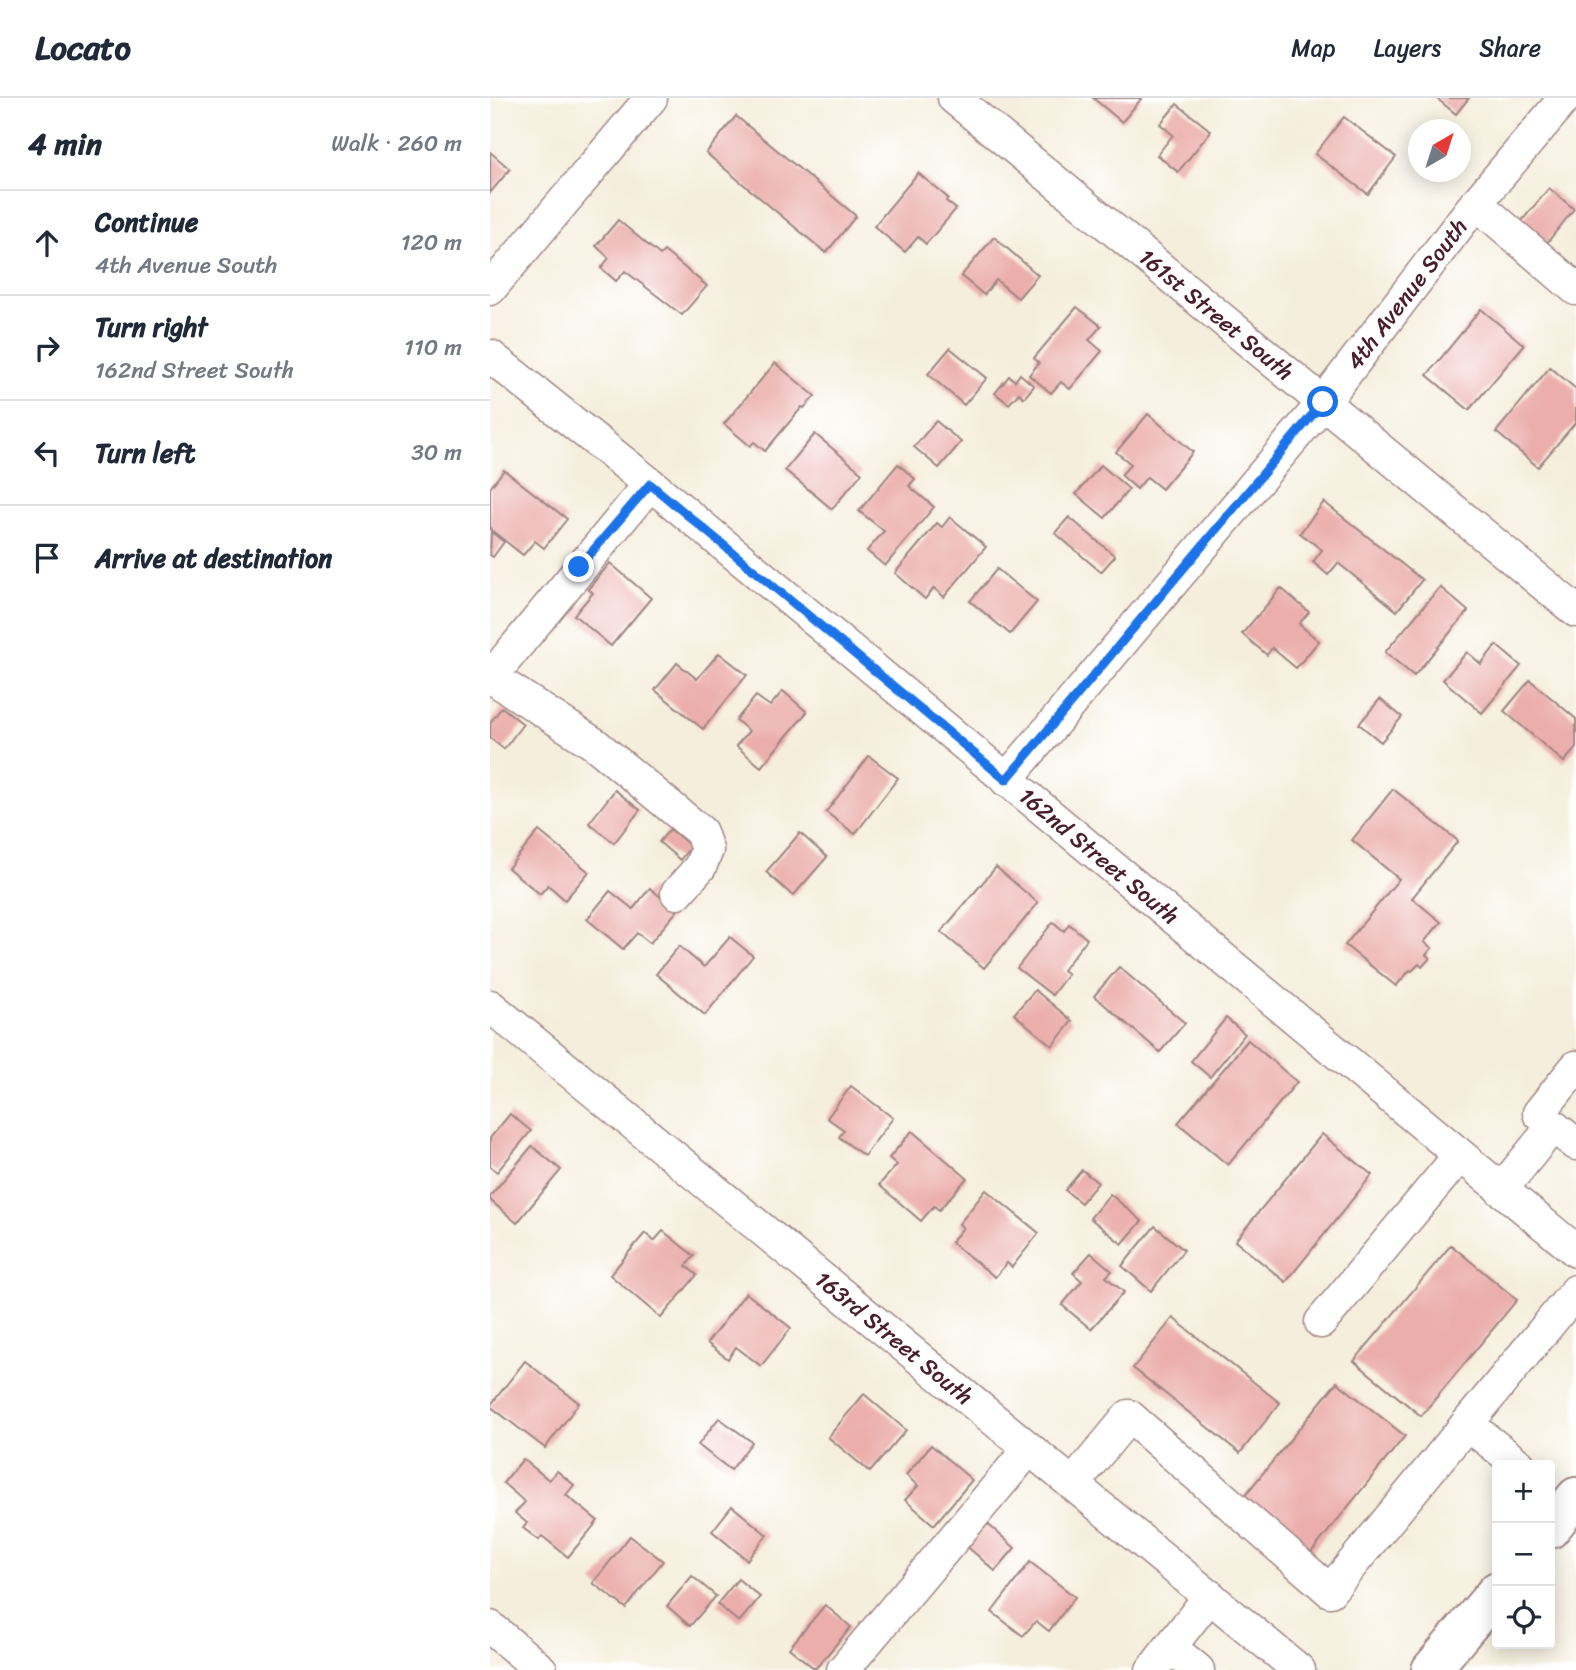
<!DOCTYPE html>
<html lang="en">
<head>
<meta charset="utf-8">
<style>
  body { margin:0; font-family:Sriracha,sans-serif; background:#f2f2f3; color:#1f2937 }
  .controls { position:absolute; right:21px; bottom:21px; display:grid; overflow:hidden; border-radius:7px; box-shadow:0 4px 18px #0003 }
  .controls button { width:63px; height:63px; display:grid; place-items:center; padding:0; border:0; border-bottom:2px solid #e0e1e3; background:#fff; color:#1f2937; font:35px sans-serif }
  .compass { position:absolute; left:918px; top:21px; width:63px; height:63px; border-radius:50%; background:#fff; box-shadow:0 4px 18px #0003; rotate:39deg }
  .stop { position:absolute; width:21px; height:21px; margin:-16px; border:5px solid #1a73e8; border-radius:50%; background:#fff }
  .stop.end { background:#1a73e8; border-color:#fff; box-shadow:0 2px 7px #0008 }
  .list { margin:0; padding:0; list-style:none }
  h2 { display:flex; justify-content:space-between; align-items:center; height:91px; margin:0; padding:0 28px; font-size:30px }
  h2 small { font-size:23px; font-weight:400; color:#747a83 }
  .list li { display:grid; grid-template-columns:46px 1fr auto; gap:21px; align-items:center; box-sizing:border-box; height:105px; padding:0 28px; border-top:2px solid #e0e1e3 }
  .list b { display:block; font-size:26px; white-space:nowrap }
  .list p { margin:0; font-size:23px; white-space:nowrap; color:#747a83 }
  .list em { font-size:23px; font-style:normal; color:#747a83 }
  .icon { flex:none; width:38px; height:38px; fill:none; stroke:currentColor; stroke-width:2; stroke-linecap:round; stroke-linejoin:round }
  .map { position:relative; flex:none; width:1086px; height:1572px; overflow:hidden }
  header { display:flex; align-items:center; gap:42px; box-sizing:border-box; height:98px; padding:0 35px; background:#fff; border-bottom:2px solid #e0e1e3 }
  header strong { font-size:33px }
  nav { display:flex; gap:38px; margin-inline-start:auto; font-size:24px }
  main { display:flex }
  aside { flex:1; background:#fff }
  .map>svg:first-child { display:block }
  .building { fill:#ebaeab }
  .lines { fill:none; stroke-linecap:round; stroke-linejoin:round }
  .minor-casing { stroke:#a08684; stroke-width:35 }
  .major-casing { stroke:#a08684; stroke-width:42 }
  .minor { stroke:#fff; stroke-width:32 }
  .major { stroke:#fff; stroke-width:38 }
  .route { stroke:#1a73e8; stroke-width:9 }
  .labels { text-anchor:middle; stroke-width:5; stroke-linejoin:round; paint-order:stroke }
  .street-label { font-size:23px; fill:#4a1f2b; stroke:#fff }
</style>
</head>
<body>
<header>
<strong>Locato</strong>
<nav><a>Map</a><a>Layers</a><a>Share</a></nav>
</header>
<main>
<aside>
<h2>4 min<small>Walk · 260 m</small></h2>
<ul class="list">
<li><svg class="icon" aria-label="ahead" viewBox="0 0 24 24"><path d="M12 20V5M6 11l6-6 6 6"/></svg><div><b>Continue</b><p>4th Avenue South</p></div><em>120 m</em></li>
<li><svg class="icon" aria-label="right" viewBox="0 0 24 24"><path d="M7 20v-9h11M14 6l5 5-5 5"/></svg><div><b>Turn right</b><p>162nd Street South</p></div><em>110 m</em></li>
<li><svg class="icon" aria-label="left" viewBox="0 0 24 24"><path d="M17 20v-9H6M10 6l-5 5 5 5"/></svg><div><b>Turn left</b></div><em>30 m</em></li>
<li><svg class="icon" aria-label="arrive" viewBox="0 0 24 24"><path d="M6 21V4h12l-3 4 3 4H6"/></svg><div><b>Arrive at destination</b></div></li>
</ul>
</aside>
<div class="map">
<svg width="1086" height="1572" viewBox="0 0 1086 1572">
  <rect width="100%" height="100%" fill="#fff"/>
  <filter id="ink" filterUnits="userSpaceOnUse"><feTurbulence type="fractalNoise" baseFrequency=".0143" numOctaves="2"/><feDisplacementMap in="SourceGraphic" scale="14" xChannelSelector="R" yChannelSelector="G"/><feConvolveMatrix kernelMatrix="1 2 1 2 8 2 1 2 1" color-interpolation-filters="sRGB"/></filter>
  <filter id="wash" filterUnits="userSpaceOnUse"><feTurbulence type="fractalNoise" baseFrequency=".00686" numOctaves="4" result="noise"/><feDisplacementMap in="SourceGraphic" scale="28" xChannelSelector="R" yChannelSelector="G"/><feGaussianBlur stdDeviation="1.57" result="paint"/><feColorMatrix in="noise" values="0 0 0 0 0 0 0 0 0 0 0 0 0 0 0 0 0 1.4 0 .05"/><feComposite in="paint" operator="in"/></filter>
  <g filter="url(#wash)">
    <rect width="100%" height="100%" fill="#f5eedc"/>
    <g id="blocks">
      <!-- building -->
      <g class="building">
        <polygon points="603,0 652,0 632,24"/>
        <polygon points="946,0 979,0 966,16"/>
        <polygon points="687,6 721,33 688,74 667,57 683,37 670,26"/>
        <polygon points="246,18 366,118 336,155 216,55"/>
        <polygon points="854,19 906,59 878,96 825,56"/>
        <polygon points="0,54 20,71 0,95"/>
        <polygon points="428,75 458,100 456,103 466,111 436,146 428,139 415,154 384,128"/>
        <polygon points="1059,90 1084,111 1056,146 1030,125"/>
        <polygon points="128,122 170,157 174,153 217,188 192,217 135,173 126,183 111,170 119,160 106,148"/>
        <polygon points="504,139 548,177 528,200 506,182 494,197 471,178"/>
        <polygon points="587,209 611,228 599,242 612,253 580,291 571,284 561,295 539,277 549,265 544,260"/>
        <polygon points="991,211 1034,247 979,312 937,277"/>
        <polygon points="460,250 497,280 474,307 438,276"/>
        <polygon points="285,265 325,298 314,310 312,309 275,353 264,344 260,348 234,326"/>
        <polygon points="1060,269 1086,291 1086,324 1048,369 1006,334"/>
        <polygon points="530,276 544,288 534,300 529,295 519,306 505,295 519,278 525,283"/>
        <polygon points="658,316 703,354 672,391 657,379 647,391 631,377 641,366 626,354"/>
        <polygon points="446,323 471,344 449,370 424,349"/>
        <polygon points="325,336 372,375 342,411 295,372"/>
        <polygon points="408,366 425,381 419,388 444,409 395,468 377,453 394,433 369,413"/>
        <polygon points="611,367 639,391 615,420 586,396"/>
        <polygon points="14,372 77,421 54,450 45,443 33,457 0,431 0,390"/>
        <polygon points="834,404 932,482 907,513 848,465 838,477 823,464 832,452 810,435"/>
        <polygon points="460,419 496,449 454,499 444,490 435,501 405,475 447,425 452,429"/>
        <polygon points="579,419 625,458 611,474 565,435"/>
        <polygon points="1,434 14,444 3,459 0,457"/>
        <polygon points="120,465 161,500 121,548 84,517 103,495 98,491"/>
        <polygon points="507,471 547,504 520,536 480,503"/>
        <polygon points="950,489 978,513 924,578 895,554"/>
        <polygon points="791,490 819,514 809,526 829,543 806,570 782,550 777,557 752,536"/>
        <polygon points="1006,547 1031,568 992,615 953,582 977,554 991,566"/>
        <polygon points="229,555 257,577 213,631 165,592 187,565 207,581"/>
        <polygon points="1040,582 1086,621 1086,650 1074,664 1014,613"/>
        <polygon points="293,593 317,614 271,669 246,648 259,633 246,622 266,598 280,608"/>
        <polygon points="890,601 912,619 891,644 869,626"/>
        <polygon points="12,609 33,626 14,651 0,640 0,625"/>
        <polygon points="379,658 408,680 365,736 336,714"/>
        <polygon points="903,691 968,743 922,800 951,824 934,844 942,850 936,857 940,860 932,869 929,866 922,873 920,872 906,888 855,847 909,781 862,742"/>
        <polygon points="125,692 150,712 124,745 99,725"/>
        <polygon points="180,731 201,748 190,762 169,744"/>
        <polygon points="49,733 99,774 75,802 58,787 50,796 18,770"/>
        <polygon points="310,735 337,759 303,798 276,774"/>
        <polygon points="506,769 548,805 494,870 451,834"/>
        <polygon points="160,790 187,813 160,845 147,835 133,851 97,821 120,793 143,811"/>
        <polygon points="563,824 574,833 579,826 597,841 573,872 578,876 562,897 527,870"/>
        <polygon points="240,839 263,858 215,917 166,876 189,848 214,869"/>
        <polygon points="629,869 695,925 670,954 604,898"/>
        <polygon points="545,892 582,923 562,948 524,916"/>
        <polygon points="736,920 755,936 720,979 701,963"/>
        <polygon points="758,942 807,984 738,1067 688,1025"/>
        <polygon points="361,988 403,1020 374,1058 349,1039 354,1032 337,1020"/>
        <polygon points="20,1016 41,1033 7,1074 0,1069 0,1040"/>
        <polygon points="422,1033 477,1080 449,1112 444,1108 431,1123 389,1087 407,1067 399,1060"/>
        <polygon points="832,1036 882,1077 796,1184 745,1143"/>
        <polygon points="42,1048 71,1072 27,1125 0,1102 0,1098"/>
        <polygon points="592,1072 608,1085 591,1105 575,1092"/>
        <polygon points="496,1092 549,1135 522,1169 517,1165 505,1179 461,1144 473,1130 469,1126"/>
        <polygon points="620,1096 652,1123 632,1146 600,1120"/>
        <polygon points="665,1128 694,1152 661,1193 632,1168"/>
        <polygon points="173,1133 204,1158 196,1168 207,1177 171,1220 120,1177 155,1135 164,1143"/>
        <polygon points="961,1147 1027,1202 931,1318 864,1263"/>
        <polygon points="601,1155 622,1173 616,1179 634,1194 601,1231 572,1207 592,1183 583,1175"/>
        <polygon points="256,1195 301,1230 271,1268 246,1249 238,1261 217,1245"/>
        <polygon points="683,1220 790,1305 750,1355 643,1270"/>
        <polygon points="35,1263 89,1305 55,1350 0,1308"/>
        <polygon points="847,1284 915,1338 820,1456 752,1401"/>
        <polygon points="374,1296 416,1332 380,1374 338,1339"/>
        <polygon points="229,1320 262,1344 241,1372 208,1347"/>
        <polygon points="441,1347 482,1382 444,1427 415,1402 428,1388 416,1377"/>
        <polygon points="33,1361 59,1382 67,1373 84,1387 76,1397 108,1423 78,1459 52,1438 49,1442 33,1430 37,1425 25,1415 35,1404 13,1385"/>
        <polygon points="242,1408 277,1437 257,1462 222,1433"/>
        <polygon points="492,1421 525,1450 505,1473 472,1444"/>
        <polygon points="140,1438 173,1463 136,1510 103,1485"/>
        <polygon points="540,1464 585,1499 559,1533 546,1523 533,1538 502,1514"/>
        <polygon points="202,1478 226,1498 200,1528 177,1508"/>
        <polygon points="248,1481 270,1499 249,1524 227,1506"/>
        <polygon points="335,1507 361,1529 325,1571 299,1550"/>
      </g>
    </g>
  </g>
  <g filter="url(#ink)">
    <use href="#blocks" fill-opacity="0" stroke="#a08684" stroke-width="2"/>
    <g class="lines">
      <defs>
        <g id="minor">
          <path id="s1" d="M464,0L1086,513"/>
          <polyline points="986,105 1086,191"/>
          <polyline points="0,191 161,0"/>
          <path id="s2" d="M0,258L169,393L1086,1153"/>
          <polyline points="1,579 106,647 211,734 217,752 210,769 187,795"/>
          <polyline points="0,580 160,386"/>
          <path id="s3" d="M516,682L833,305L982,110L1075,0"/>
          <path id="s4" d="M0,908L809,1572"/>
          <polyline points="1063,1028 1049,1015 1086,969"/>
          <polyline points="1011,1092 1063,1028 1086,1046"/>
          <polyline points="831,1224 970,1057"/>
          <polyline points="977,1326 1029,1367"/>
          <polyline points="583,1386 639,1318 840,1493 1086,1193"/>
          <polyline points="0,1529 51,1572"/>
          <polyline points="680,1549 708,1572"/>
          <polyline points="353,1572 539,1351"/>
          <polyline points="662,1572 720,1498"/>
        </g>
        <g id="major">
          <polyline points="1060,1431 1086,1399"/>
          <polyline points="941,1572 1007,1493"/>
        </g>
      </defs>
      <!-- minor casing -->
      <use href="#minor" class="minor-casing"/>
      <!-- major casing -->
      <use href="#major" class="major-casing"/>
      <!-- minor -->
      <use href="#minor" class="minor"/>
      <!-- major -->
      <use href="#major" class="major"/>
    </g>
  </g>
  <g class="lines" filter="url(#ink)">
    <!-- route -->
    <polyline class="route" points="89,469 160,386 516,682 833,304"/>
  </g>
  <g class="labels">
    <!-- street labels -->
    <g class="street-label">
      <text dy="8" stroke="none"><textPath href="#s3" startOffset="630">4th Avenue South</textPath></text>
      <text dy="8" stroke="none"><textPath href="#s1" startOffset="340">161st Street South</textPath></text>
      <text dy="8" stroke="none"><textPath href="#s2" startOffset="788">162nd Street South</textPath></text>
      <text dy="8" stroke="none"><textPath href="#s4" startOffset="523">163rd Street South</textPath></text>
    </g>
  </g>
</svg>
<div class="controls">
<button>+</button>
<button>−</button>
<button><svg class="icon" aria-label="locate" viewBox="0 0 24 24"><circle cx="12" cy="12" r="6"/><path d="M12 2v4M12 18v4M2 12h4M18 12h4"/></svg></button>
</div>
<svg class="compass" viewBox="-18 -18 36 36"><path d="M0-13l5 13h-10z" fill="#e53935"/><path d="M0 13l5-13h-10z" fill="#747a83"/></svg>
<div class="stop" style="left:833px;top:304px"></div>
<div class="stop end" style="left:89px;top:469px"></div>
</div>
</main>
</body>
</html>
